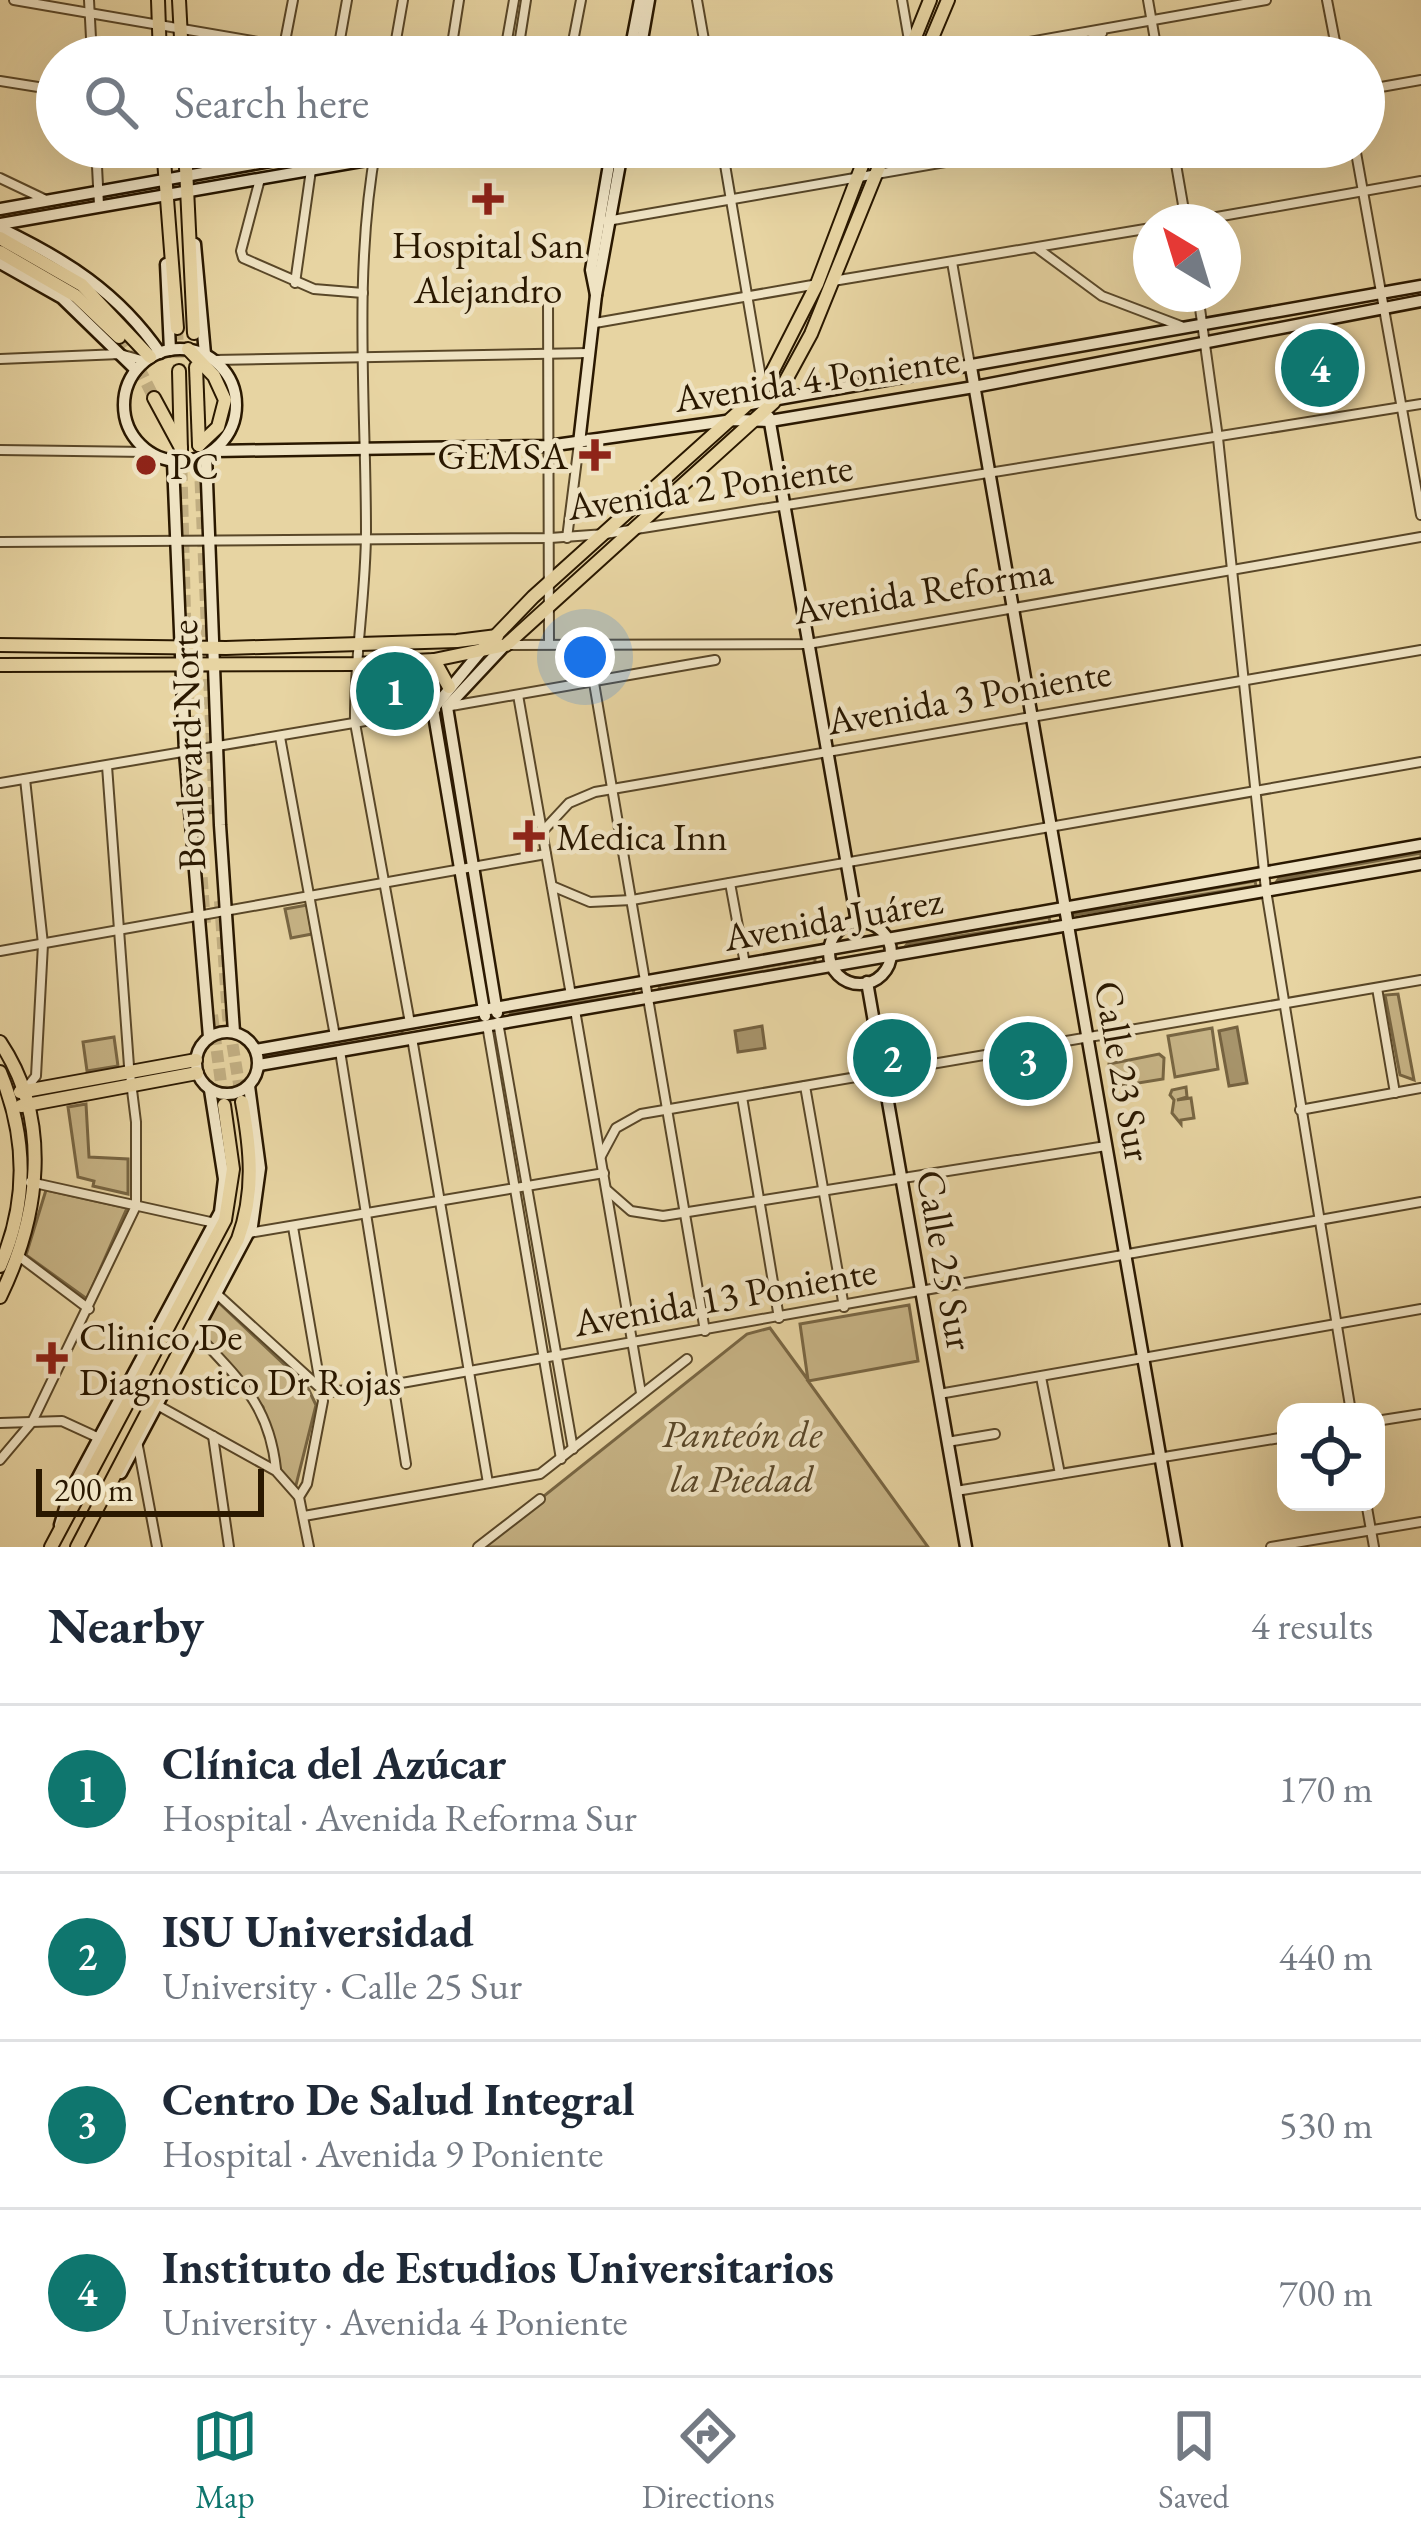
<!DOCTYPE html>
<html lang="en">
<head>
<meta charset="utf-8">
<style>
  body { margin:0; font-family:"EB Garamond",serif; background:#f6f6f7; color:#1f2937 }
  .controls { position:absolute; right:36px; bottom:36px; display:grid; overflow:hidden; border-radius:24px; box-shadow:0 12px 48px #0002 }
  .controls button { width:108px; height:108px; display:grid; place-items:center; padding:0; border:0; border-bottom:3px solid #e0e1e3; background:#fff; color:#1f2937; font:60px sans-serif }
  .compass { position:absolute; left:1133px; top:204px; width:108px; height:108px; border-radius:50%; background:#fff; box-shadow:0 12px 48px #0002; rotate:322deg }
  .scale { position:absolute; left:36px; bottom:30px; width:228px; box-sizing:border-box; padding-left:12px; border:6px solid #2a1800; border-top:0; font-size:33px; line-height:42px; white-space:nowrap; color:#2a1800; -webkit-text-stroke:9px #efe3c3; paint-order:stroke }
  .you { position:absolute; left:585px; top:657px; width:42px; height:42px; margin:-30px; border:9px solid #fff; border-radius:50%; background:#1a73e8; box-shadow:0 0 0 18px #1a73e833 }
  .badge { display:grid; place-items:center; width:78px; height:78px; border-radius:50%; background:#0f766e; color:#fff; font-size:39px; font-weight:700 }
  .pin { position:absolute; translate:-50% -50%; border:6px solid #fff; box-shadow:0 3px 12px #0006 }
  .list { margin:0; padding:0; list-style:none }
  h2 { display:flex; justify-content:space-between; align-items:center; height:156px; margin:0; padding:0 48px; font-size:51px }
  h2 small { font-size:39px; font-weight:400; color:#747a83 }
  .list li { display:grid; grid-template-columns:78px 1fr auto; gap:36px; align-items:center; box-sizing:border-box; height:168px; padding:0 48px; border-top:3px solid #e0e1e3 }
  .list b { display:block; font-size:45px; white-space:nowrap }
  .list p { margin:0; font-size:39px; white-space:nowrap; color:#747a83 }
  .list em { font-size:39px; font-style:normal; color:#747a83 }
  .icon { flex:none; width:66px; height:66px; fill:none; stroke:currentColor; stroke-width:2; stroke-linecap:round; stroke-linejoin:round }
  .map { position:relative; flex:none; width:1421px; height:1547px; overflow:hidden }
  .search { position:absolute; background:#fff; box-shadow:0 12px 48px #0002; left:36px; right:36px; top:36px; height:132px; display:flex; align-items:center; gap:30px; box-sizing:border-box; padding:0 42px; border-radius:66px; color:#747a83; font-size:45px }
  .sheet { height:828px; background:#fff }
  nav { display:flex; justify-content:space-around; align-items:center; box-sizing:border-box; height:168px; border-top:3px solid #e0e1e3; background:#fff; font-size:33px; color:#747a83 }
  nav a { display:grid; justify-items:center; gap:6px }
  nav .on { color:#0f766e }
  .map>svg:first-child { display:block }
  .green { fill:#c7b486; stroke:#786643; stroke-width:3 }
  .water { fill:#a7946b; stroke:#756240; stroke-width:3 }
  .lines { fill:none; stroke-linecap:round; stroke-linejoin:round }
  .primary-tunnel { stroke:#c1ae82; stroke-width:12; stroke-dasharray:12 6; stroke-linecap:butt }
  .street-casing { stroke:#594728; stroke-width:12 }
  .secondary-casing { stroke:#2a1800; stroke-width:15 }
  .primary-casing { stroke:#2a1800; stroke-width:16 }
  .street { stroke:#efe3c3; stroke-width:8 }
  .secondary { stroke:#efe3c3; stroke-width:10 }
  .primary { stroke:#e7d4a2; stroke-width:12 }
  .poi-dot { fill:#8f2418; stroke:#efe3c3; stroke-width:4.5 }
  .labels { text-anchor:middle; stroke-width:9; stroke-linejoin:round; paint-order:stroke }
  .poi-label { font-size:39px; fill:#2a1800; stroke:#efe3c3; text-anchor:start }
  .street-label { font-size:39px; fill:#2a1800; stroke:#efe3c3 }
  .park-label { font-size:39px; font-style:italic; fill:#594728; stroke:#efe3c3 }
</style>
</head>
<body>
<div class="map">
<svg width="1421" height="1547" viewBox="0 0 1421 1547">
  <rect width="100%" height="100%" fill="#e7d4a2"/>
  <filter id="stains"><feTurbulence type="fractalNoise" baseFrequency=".00167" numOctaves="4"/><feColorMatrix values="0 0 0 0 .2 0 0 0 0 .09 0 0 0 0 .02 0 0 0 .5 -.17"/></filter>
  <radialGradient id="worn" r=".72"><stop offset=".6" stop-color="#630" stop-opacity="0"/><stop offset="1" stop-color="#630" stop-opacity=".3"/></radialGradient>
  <!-- green -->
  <g class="green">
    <polygon points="1421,853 1421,859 1277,881 1279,878"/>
    <polygon points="1255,881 1256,886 1073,915 1075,912"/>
    <polygon points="307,905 312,934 291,938 285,909"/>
    <polygon points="1049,917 1050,922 907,944 909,941"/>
    <polygon points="815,958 815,963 659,989 660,985"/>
    <polygon points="633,988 634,994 511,1013 513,1010"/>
    <polygon points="1398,994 1414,1080 1400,1075 1385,995"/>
    <polygon points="1212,1028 1218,1069 1175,1077 1168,1036"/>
    <polygon points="402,1030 402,1035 262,1057 264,1053"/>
    <polygon points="114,1037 118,1066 87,1071 83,1042"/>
    <polygon points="1159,1054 1164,1058 1163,1079 1114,1087 1110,1084 1109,1064"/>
    <polygon points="1186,1087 1187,1097 1177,1100 1191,1098 1194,1118 1181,1120 1181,1124 1172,1113 1174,1100 1170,1095 1172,1090"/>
    <polygon points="86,1104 89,1157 128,1159 128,1194 93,1186 94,1181 78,1177 68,1107"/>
    <polygon points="46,1190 127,1208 87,1299 26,1255"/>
    <polygon points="218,1302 307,1386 316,1405 295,1489 279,1473 263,1407 199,1334"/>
    <polygon points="909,1305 918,1361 808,1381 928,1547 480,1547 747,1334 770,1328 808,1380 800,1324"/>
  </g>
  <!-- water -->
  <g class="water">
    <polygon points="762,1026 765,1048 738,1052 735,1031"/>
    <polygon points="1237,1027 1247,1083 1229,1086 1219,1031"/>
  </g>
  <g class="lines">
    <!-- primary-tunnel -->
    <g class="primary-tunnel">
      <polyline points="177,328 179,371"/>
      <polyline points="119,337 135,360 154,398"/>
      <polyline points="199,445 215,814"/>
      <polyline points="181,451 186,654"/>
      <polyline points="187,680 205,923"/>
      <polyline points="220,901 228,1017 242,1102"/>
      <polyline points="212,1015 224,1105"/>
    </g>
    <defs>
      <g id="street">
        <polyline points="14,0 345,57"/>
        <polyline points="89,0 92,57"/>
        <polyline points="697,0 707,57"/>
        <polyline points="902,0 910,46"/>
        <polyline points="1148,0 1158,57"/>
        <polyline points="1327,0 1338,57"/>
        <polyline points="337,56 347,0"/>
        <polyline points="233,57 236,39"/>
        <polyline points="282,57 293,0"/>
        <polyline points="393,57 403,0"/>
        <polyline points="450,57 459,0"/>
        <polyline points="504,57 514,0"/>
        <polyline points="517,57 526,0"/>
        <polyline points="570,57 581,0"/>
        <polyline points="945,57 1266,0"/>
        <polyline points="1056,57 1102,33"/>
        <polyline points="0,81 57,90"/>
        <polyline points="1364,90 1421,80"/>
        <polyline points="96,147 99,205"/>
        <path d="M376,147C353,273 366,404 366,531C366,595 354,659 355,723L410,1023"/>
        <polyline points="722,147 763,389"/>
        <polyline points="1173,147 1186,222"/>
        <polyline points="1355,147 1421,515"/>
        <polyline points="945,161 955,147"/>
        <polyline points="0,178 44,199"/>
        <polyline points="260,179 241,251 243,258 314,289 363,293"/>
        <polyline points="607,221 1032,147"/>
        <polyline points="1188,222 1421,181"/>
        <polyline points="1037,248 1102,296 1181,326"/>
        <polyline points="952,262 970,365"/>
        <polyline points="833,281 1151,228"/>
        <polyline points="295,283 311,170"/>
        <polyline points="1198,294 1218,438 1266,890 1351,1412"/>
        <polyline points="548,300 549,643"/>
        <polyline points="595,323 818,284"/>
        <polyline points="0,359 120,354 145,361"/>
        <polyline points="214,360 589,353"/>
        <polyline points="0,450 147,452"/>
        <polyline points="567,538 579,443"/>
        <polyline points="0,542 550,538 605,534 1421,404"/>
        <polyline points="587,642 705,1331"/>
        <polyline points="507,645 808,644 1421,537"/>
        <polyline points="518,695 571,995"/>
        <polyline points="451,706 715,660"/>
        <polyline points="280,737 335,1036"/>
        <polyline points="0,783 436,709"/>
        <polyline points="542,832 569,803 595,792 1421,650"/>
        <polyline points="730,883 745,964"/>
        <polyline points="552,886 590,902 632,900 1421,762"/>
        <polyline points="0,951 546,854"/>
        <polyline points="1377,988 1395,1093"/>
        <polyline points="575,1010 641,1393"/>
        <polyline points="498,1022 573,1449"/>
        <polyline points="487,1025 561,1459"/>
        <polyline points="412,1038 488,1483"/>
        <polyline points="340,1051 406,1464"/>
        <polyline points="805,1086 844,1307"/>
        <polyline points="25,1090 36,1076 43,944 25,779"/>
        <polyline points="742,1097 779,1318"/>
        <polyline points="1300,1110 1421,1088"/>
        <polyline points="601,1156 616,1128 641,1114 1421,980"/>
        <polyline points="30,1182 215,1223"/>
        <polyline points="607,1190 631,1211 663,1216 1106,1146"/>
        <polyline points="293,1227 323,1401 307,1484 299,1497 309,1547"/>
        <polyline points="249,1233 604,1173"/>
        <polyline points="20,1257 89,1309"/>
        <polyline points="218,1295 318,1386"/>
        <path d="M197,1334C239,1380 269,1404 276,1469"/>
        <polyline points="1041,1377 1060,1474"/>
        <polyline points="322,1393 396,1384 1421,1202"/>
        <polyline points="939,1394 1421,1309"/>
        <polyline points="159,1406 276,1471 299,1497"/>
        <polyline points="1376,1421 1421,1414"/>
        <polyline points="0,1423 62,1421 99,1438"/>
        <polyline points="213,1436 229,1547"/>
        <polyline points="947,1442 995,1434"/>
        <polyline points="138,1446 157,1547"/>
        <polyline points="0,1460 32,1422 136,1206 136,1122 129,1066 107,766"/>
        <polyline points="956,1491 1286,1437"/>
        <polyline points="1366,1502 1374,1547"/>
        <polyline points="304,1516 540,1474 687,1359"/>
        <polyline points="478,1547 540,1499"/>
        <polyline points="1271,1547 1421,1522"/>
      </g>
      <g id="secondary">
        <polyline points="629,57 640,0"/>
        <polyline points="639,57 649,0"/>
        <polyline points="0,209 349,147"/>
        <polyline points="0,224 442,147"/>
        <path d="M0,228C65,259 118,292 160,353"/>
        <polyline points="195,244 205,354"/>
        <polyline points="0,263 62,298 136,370"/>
        <polyline points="166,264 170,350"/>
        <polyline points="596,295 591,270 612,147"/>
        <circle cx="180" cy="405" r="56"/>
        <polyline points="971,367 1176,1547"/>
        <polyline points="750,404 1421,286"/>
        <polyline points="769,417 857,922"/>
        <polyline points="579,443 596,295 623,147"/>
        <polyline points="214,451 548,446 733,420 770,421 974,387 1421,301"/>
        <polyline points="206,455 220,825 234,1032"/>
        <polyline points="173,462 185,752 209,1037"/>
        <polyline points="481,651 433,709 485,1016"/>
        <circle cx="860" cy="953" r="31"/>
        <polyline points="867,982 966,1547"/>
        <polyline points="497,1013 447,707 505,645"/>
        <circle cx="227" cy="1063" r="31"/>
        <polyline points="256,1050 1421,845"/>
        <polyline points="259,1065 1421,864"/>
        <polyline points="121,1473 252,1226 260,1168 249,1086"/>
        <polyline points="60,1525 70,1492 220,1212 224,1179 210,1090"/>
      </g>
      <g id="primary">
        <polyline points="158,0 160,57"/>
        <polyline points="179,0 182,57"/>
        <polyline points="907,57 930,0"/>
        <polyline points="924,57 948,0"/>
        <polyline points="163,147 177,328"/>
        <polyline points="185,147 194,333"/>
        <polyline points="0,238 82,285 150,357"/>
        <polyline points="0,252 76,296 119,337"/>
        <polyline points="188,349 214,376 225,400 218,427 199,445"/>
        <polyline points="196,367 199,445"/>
        <polyline points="179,371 181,451"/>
        <polyline points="154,398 181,448"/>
        <polyline points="0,645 226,648 457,641 497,636"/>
        <polyline points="483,649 533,597 763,390 817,284 869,147"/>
        <polyline points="434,660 449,687"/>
        <polyline points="0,665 355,664 434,660 506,645 774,402 811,334 887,147"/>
        <path d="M0,1042C53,1121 39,1217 0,1297"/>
        <path d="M0,1072C27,1137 28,1202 0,1266"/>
        <polyline points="20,1092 196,1060"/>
        <polyline points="21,1106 197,1073"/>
        <polyline points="51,1547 225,1220 233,1169 224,1105"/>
        <path d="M77,1547L238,1239C255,1193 251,1150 242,1102"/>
      </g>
    </defs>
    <!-- street casing -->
    <use href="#street" class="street-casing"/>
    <!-- secondary casing -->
    <use href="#secondary" class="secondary-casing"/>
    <!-- primary casing -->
    <use href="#primary" class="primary-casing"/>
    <!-- street -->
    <use href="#street" class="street"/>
    <!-- secondary -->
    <use href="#secondary" class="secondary"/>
    <!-- primary -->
    <use href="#primary" class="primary"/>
  </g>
  <!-- markers -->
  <g class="poi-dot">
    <path d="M482 181h12v12h12v12h-12v12h-12v-12h-12v-12h12z"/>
    <path d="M589 437h12v12h12v12h-12v12h-12v-12h-12v-12h12z"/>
    <circle cx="146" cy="465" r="12"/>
    <path d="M523 818h12v12h12v12h-12v12h-12v-12h-12v-12h12z"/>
    <path d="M46 1340h12v12h12v12h-12v12h-12v-12h-12v-12h12z"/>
  </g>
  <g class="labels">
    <!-- poi labels -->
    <g class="poi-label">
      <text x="488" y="258" text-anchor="middle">Hospital San<tspan x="488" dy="45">Alejandro</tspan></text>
      <text x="568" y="469" text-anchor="end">GEMSA</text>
      <text x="170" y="479">PC</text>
      <text x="556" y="850">Medica Inn</text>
      <text x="79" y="1350">Clinico De<tspan x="79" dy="45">Diagnostico Dr Rojas</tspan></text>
    </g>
    <!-- street labels -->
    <g class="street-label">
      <text transform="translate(817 378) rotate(-8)" y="14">Avenida 4 Poniente</text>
      <text transform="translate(710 486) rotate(-8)" y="14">Avenida 2 Poniente</text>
      <text transform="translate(923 590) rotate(-9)" y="14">Avenida Reforma</text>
      <text transform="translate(969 696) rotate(-10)" y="14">Avenida 3 Poniente</text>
      <text transform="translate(187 745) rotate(-92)" y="14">Boulevard Norte</text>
      <text transform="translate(833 918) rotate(-10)" y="14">Avenida Juárez</text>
      <text transform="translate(1124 1071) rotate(80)" y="14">Calle 23 Sur</text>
      <text transform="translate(946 1260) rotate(80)" y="14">Calle 25 Sur</text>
      <text transform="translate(725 1296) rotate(-10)" y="14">Avenida 13 Poniente</text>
    </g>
    <!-- park labels -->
    <g class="park-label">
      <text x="742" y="1447">Panteón de<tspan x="742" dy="45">la Piedad</tspan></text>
    </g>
  </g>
  <rect width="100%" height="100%" filter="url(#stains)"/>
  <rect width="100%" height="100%" fill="url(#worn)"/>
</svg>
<div class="controls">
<button><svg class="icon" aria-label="locate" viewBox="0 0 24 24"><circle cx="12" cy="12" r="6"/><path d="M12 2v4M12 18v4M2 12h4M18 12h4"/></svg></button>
</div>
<svg class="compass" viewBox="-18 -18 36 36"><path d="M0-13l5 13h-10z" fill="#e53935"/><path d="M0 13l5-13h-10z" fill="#747a83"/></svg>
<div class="scale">200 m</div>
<div class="you"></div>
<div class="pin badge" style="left:395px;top:691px">1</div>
<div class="pin badge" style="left:892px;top:1058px">2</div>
<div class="pin badge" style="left:1028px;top:1061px">3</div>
<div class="pin badge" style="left:1320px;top:368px">4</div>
<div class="search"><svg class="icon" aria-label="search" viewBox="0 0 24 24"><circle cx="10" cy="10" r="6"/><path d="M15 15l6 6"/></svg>Search here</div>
</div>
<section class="sheet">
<h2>Nearby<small>4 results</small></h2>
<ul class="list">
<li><span class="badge">1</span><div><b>Clínica del Azúcar</b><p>Hospital · Avenida Reforma Sur</p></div><em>170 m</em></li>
<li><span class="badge">2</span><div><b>ISU Universidad</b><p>University · Calle 25 Sur</p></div><em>440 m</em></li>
<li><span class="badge">3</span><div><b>Centro De Salud Integral</b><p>Hospital · Avenida 9 Poniente</p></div><em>530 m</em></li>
<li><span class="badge">4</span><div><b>Instituto de Estudios Universitarios</b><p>University · Avenida 4 Poniente</p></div><em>700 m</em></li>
</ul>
</section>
<nav>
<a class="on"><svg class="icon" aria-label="map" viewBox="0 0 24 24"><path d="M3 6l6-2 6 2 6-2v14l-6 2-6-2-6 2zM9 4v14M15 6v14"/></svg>Map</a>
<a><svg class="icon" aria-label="directions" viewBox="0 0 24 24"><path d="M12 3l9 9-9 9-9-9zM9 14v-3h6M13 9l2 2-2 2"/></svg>Directions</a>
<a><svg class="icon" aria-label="saved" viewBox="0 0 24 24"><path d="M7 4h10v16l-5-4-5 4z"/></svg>Saved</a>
</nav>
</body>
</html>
